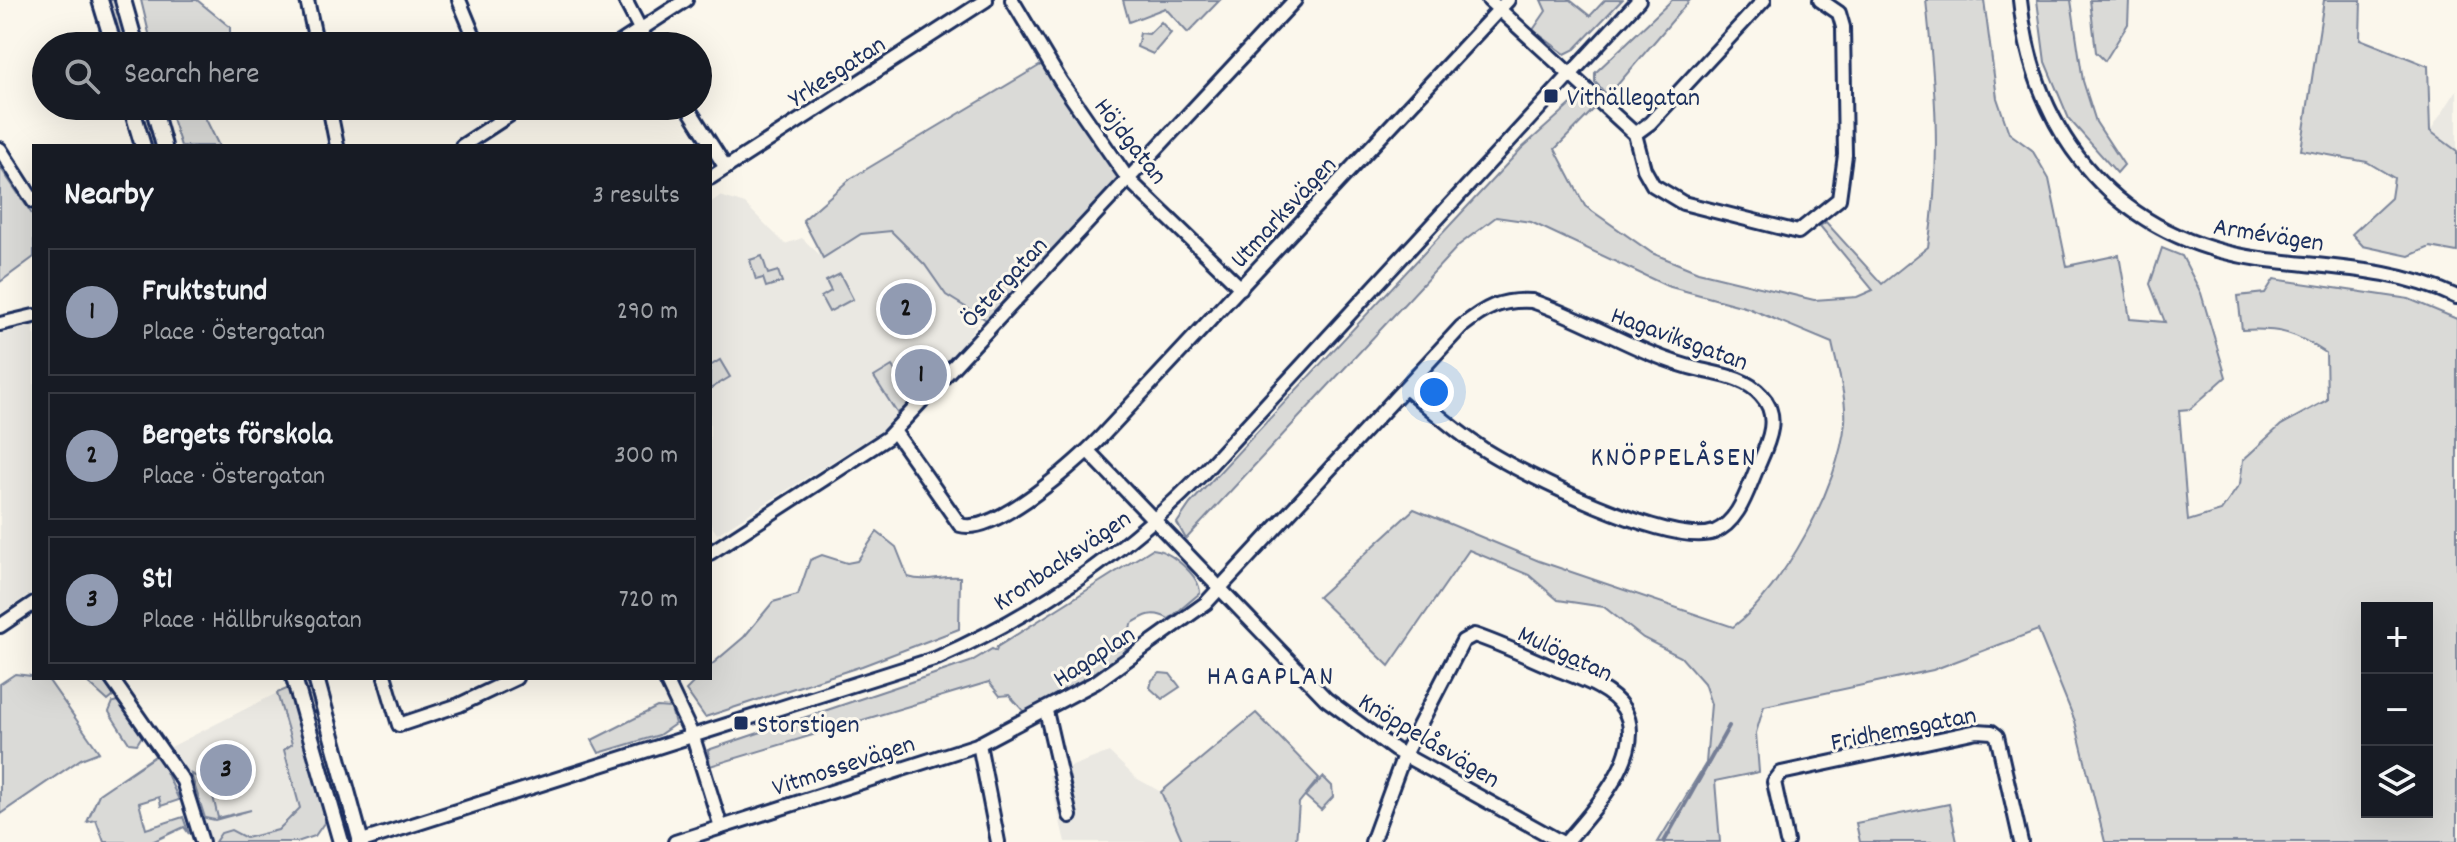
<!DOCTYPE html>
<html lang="en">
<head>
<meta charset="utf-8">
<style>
  body { margin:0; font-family:Dekko,sans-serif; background:#20242c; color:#f1f3f6 }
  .controls { position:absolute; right:24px; bottom:24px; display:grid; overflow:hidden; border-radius:0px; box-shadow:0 8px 32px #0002 }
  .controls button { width:72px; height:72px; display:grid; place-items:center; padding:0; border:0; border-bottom:2px solid #363941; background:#171b24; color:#f1f3f6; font:40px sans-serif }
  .you { position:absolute; left:1434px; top:392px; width:28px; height:28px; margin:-20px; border:6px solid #fff; border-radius:50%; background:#1a73e8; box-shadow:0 0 0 12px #1a73e833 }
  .badge { display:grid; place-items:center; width:52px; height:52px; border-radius:50%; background:#919bb2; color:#111; font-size:26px; font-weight:700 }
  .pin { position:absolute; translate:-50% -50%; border:4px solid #fff; box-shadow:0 2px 8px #0006 }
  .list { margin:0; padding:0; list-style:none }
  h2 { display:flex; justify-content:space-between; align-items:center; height:104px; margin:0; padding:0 32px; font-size:34px }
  h2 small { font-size:26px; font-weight:400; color:#9ea1a6 }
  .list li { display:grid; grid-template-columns:52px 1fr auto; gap:24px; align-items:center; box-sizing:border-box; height:128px; margin:0 16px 16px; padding:0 16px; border:2px solid #363941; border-radius:0px }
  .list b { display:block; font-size:30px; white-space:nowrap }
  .list p { margin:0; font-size:26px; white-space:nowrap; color:#9ea1a6 }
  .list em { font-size:26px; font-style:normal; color:#9ea1a6 }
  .icon { flex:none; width:44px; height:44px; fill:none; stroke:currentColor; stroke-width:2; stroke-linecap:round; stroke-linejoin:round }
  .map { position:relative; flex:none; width:2457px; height:842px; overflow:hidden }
  .search { position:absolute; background:#171b24; box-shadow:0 8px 32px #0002; left:32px; top:32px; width:680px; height:88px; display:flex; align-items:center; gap:20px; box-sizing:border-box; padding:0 28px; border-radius:44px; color:#9ea1a6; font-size:30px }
  .panel { position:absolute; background:#171b24; box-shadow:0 8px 32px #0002; left:32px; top:144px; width:680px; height:536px; border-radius:0px }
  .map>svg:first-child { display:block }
  .built { fill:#eae8e2 }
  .green { fill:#dadad7; stroke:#7a849a; stroke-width:2; fill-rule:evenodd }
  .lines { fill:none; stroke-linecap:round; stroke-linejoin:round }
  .stream { stroke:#747e96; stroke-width:4 }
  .minor-casing { stroke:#1b2f5e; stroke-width:18 }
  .major-casing { stroke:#1b2f5e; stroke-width:20 }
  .minor { stroke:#fbf7ec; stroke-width:12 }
  .major { stroke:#fbf7ec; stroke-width:14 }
  .poi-dot { fill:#1b2f5e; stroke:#fbf7ec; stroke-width:3 }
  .labels { text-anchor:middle; stroke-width:6; stroke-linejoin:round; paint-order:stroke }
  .street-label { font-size:26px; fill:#1b2f5e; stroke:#fbf7ec }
  .poi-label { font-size:26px; fill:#1b2f5e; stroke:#fbf7ec; text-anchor:start }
  .neighbourhood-label { font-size:28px; letter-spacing:2px; fill:#1b2f5e; stroke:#fbf7ec }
</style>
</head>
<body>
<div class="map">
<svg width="2457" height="842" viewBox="0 0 2457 842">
  <rect width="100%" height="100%" fill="#fbf7ec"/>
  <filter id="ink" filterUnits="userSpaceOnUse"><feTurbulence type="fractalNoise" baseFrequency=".0125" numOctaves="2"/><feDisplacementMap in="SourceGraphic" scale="16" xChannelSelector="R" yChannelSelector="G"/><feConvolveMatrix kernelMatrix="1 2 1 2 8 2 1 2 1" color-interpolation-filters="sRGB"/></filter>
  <g filter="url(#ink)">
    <!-- built -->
    <g class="built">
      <polygon points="2457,90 2457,151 2430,131"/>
      <polygon points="720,196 745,204 785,244 802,238 823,258 861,234 891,231 925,266 946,295 983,315 944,371 900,419 717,534 710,523 710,203"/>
      <polygon points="34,326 34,591 0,614 0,334"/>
      <polygon points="277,693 293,745 300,808 297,813 285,820 278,830 246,838 221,833 215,842 195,842 181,793 159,753"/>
      <polygon points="1109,752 1136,778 1161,792 1183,842 1065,842 1049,775"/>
    </g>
    <!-- green -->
    <g class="green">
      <polygon points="106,0 114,0 127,46 119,46"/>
      <polygon points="141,0 197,0 230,27 230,40 213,35 210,42 201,46 178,38 172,46 152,46"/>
      <polygon points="1123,0 1220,0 1188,33 1165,8 1129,22"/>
      <polygon points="1541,0 1570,0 1590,16 1605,0 1622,0 1575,49 1565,54 1533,30 1546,11"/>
      <polygon points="1672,0 1690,0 1608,96 1595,82 1595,73"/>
      <path d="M1926,0H1984L1997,98L2009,133L2032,150L2049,179L2067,266L2119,255L2130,319L2165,322L2150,284L2162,248L2182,256L2201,293L2226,377L2190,409L2179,410L2188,521L2221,511L2240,484L2243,460L2281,425L2327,400L2326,353C2294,332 2280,328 2242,330L2238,296L2265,293L2274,279L2409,299L2457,319V842H2105L2075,721L2038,630L1933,670L1764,706L1756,733L1759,772L1715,781L1720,842H1658L1706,763L1711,704L1704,683L1681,657L1643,638L1604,607L1558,600L1529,575L1469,550L1389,666L1318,597L1414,509L1539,561L1733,627C1784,588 1839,486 1845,422C1847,398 1837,367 1832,343L1748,308L1667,286L1531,222L1496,217L1459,245L1186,539L1177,523L1190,504L1521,149L1579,97L1594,109L1555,149L1585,206L1652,253L1698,272L1814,300L1857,297L1873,290L1820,226L1826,222L1882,284L1928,247C1942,161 1935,85 1926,0ZM2367,608H2427V812H2367Z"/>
      <polygon points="2037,0 2071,0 2083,81 2096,122 2124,165 2117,173 2069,119 2045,62"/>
      <polygon points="2090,0 2129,0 2128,24 2105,61 2096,52"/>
      <polygon points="2324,0 2361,0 2360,39 2428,66 2430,131 2457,151 2457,252 2430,247 2409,256 2363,246 2352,234 2391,198 2394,178 2367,162 2301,150"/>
      <polygon points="1161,22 1171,33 1153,54 1137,47 1140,33 1149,34"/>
      <polygon points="1049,60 1127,178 993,324 946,295 925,265 891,231 861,234 823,258 803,220 850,179"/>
      <polygon points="168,106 201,109 219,146 181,146"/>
      <polygon points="0,167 34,217 34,257 0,282"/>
      <polygon points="762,256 768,274 778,271 782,282 766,287 763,278 756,280 750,260"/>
      <polygon points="840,274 853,299 829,312 821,297 831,291 826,281"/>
      <polygon points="720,360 730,377 710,389 710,366"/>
      <polygon points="892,366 915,402 897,413 874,377"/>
      <path d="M877,532L896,547L908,577C927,583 941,575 960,577L959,629L862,666L705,717L686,690L698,678H710V666L744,637L773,602L798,595L810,560L822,555L847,563L857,561Z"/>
      <path d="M1152,549C1170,550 1200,576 1200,593L1169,619C1153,610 1145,615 1131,624L1125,652L1069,690L1025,713L1009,695L1000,696L989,682L710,766L708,750L970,662L992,649L996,651L997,647Z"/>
      <polygon points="1160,673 1170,674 1180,687 1162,699 1150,688 1152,680"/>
      <polygon points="15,674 47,678 99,752 81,759 0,814 0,684"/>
      <polygon points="101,678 114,696 108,701 84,679"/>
      <polygon points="301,678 307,678 323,730 319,732"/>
      <polygon points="289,688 326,820 315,836 297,842 215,842 221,833 231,830 246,838 278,830 300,808 284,750 292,744 277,693"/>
      <polygon points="118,701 142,736 137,744 129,743 109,712 113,702"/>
      <polygon points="657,707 671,708 675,724 659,735 599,753 592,740"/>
      <polygon points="1256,713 1319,778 1299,803 1296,842 1183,842 1161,792"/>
      <polygon points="158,754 179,800 161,806 159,797 139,803 146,829 183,817 189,834 184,827 152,842 104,842 96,820 87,822 99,794"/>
      <polygon points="191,774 210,783 218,818 251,810 215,820 205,818"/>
      <polygon points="1323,777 1332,786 1333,797 1321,810 1305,796"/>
      <polygon points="1949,804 1957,842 1860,842 1856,823"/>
    </g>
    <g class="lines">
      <!-- stream -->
      <polyline class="stream" points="1664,842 1729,726"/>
      <defs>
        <g id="minor">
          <polyline points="307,0 317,46"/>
          <polyline points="459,0 478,46"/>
          <polyline points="625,0 649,46"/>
          <polyline points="1012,0 1061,82 1128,179 1241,288"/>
          <polyline points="1489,0 1635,134 1644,169 1653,185 1683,203 1798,232 1839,199 1845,155 1843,27 1839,13 1820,0"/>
          <path d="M2020,0C2034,139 2119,239 2260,259C2328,268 2394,267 2457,297"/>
          <polyline points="615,46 686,0"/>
          <polyline points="329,106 337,146"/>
          <polyline points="687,106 726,168"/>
          <polyline points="1635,134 1650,123 1764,0"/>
          <polyline points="462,146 523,106"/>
          <polyline points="0,149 34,202"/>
          <polyline points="710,178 986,0"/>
          <polyline points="0,324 34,316"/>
          <path d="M894,431L960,525C995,536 1077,462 1101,437L1508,0"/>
          <polyline points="1088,451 1326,699 1395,750 1561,842"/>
          <polyline points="710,553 887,438 1295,0"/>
          <polyline points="0,626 34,603"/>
          <polyline points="111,678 183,781 202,842"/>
          <polyline points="385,678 399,725 459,705 516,678"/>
          <polyline points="665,678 693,737 721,827"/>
          <polyline points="1046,711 1070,816"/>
          <polyline points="979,744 998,842"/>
          <path d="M359,842L937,658C1039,613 1126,552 1203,473L1639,0"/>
          <path d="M675,842L977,745L1096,682L1206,603L1461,327C1485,308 1500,299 1532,301C1590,321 1641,356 1701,370C1722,375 1746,378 1761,395C1782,417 1767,445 1757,468C1747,491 1739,522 1714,532C1671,548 1522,474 1483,449C1456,432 1431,409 1407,389"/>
          <path d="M1372,842L1404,755L1463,641L1474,635C1501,644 1528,657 1554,668C1575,677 1610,687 1623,708C1650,749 1592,813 1566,842"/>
          <polyline points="1787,842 1774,782 1781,773 1977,731 1992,732 1997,736 2021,842"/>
        </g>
        <g id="major">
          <polyline points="100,0 114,46"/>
          <polyline points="123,0 136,46"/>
          <polyline points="131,106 143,146"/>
          <polyline points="153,106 164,146"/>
          <polyline points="294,678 341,842"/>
          <polyline points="316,678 361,842"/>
        </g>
      </defs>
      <!-- minor casing -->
      <use href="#minor" class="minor-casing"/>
      <!-- major casing -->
      <use href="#major" class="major-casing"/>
      <!-- minor -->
      <use href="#minor" class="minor"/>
      <!-- major -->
      <use href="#major" class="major"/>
    </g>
  </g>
  <!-- markers -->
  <g class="poi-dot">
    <rect x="1543" y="88" width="16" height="16" rx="4"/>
    <rect x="733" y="715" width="16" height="16" rx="4"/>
  </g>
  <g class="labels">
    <!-- street labels -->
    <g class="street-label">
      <text transform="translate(836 70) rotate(-33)" y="9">Yrkesgatan</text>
      <text transform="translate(1132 140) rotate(52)" y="9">Höjdgatan</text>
      <text transform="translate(1282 211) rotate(-47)" y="9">Utmarksvägen</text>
      <text transform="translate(2269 233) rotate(9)" y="9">Armévägen</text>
      <text transform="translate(1003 281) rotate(-47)" y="9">Östergatan</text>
      <text transform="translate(1680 337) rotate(20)" y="9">Hagaviksgatan</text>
      <text transform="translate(1061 559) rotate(-34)" y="9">Kronbacksvägen</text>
      <text transform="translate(1566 652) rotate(25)" y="9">Mulögatan</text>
      <text transform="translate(1093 655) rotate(-33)" y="9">Hagaplan</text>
      <text transform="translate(1903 727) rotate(-11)" y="9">Fridhemsgatan</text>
      <text transform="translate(1430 739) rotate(31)" y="9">Knöppelåsvägen</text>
      <text transform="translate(843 764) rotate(-18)" y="9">Vitmossevägen</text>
    </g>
    <!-- poi labels -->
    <g class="poi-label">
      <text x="1567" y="105">Vithällegatan</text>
      <text x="757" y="732">Storstigen</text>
    </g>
    <!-- neighbourhood labels -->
    <g class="neighbourhood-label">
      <text x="1674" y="465">KNÖPPELÅSEN</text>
      <text x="1271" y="684">HAGAPLAN</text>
    </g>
  </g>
</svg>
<div class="controls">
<button>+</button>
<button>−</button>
<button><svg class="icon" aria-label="layers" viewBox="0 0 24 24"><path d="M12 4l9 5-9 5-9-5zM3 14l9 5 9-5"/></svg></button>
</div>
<div class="you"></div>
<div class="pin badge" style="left:921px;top:375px">1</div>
<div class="pin badge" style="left:906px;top:309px">2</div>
<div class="pin badge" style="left:226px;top:770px">3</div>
<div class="search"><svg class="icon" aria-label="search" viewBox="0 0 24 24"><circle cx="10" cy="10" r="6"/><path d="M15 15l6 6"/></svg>Search here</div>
<section class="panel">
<h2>Nearby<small>3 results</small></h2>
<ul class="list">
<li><span class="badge">1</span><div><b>Fruktstund</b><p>Place · Östergatan</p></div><em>290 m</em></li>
<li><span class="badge">2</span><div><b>Bergets förskola</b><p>Place · Östergatan</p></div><em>300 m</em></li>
<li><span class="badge">3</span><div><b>St1</b><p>Place · Hällbruksgatan</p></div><em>720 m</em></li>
</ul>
</section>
</div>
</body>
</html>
